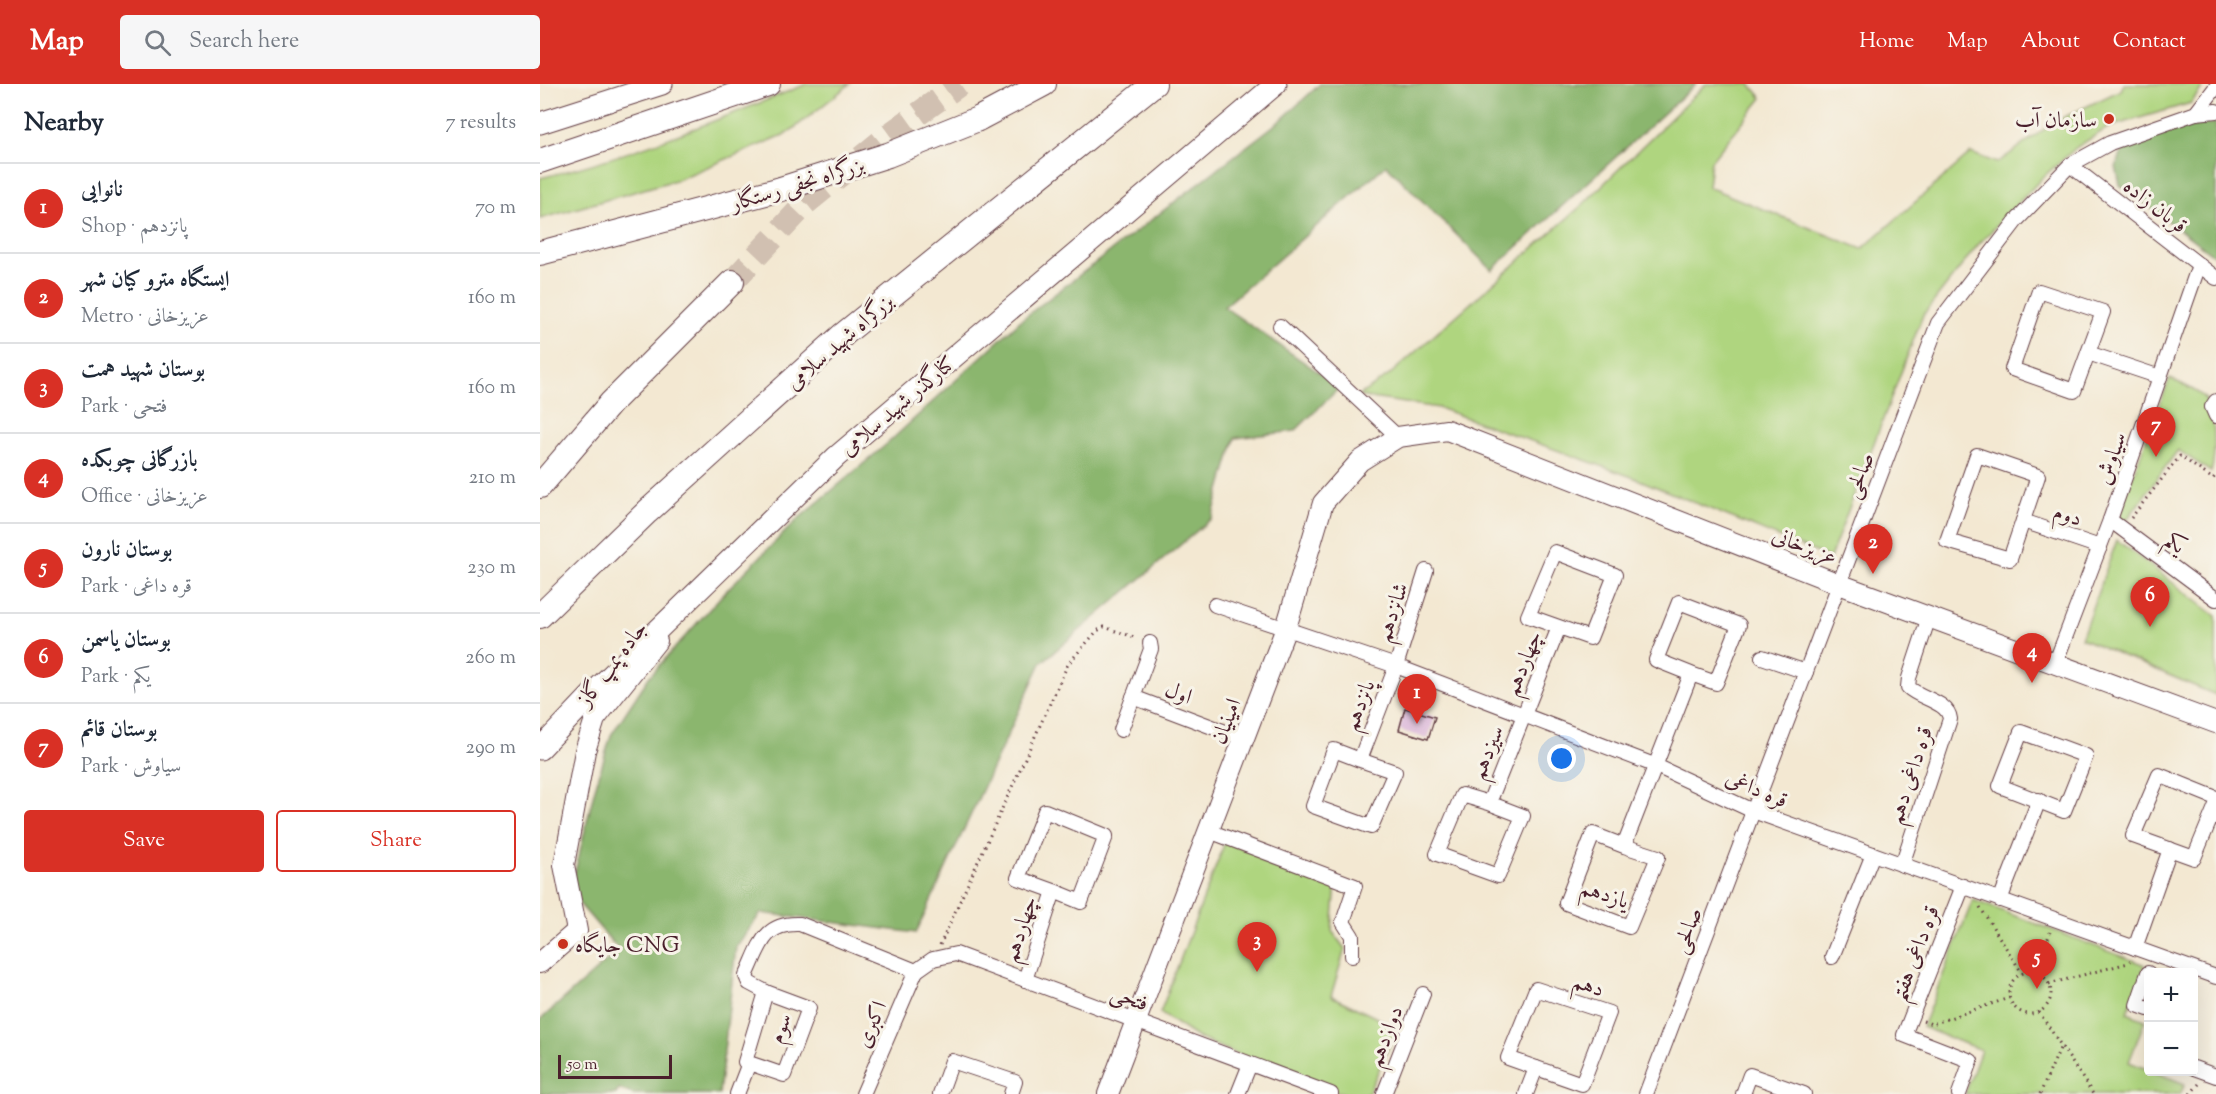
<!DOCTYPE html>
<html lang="en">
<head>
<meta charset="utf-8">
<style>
  body { margin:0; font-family:"Sorts Mill Goudy",Amiri,serif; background:#f6f6f7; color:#1f2937 }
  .controls { position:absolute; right:18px; bottom:18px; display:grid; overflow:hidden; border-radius:6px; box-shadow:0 6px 24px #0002 }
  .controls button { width:54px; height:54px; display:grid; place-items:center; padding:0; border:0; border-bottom:2px solid #e0e1e3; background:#fff; color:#1f2937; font:30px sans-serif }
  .scale { position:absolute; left:18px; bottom:15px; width:114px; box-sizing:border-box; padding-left:6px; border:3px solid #4a1f2b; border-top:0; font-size:16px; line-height:21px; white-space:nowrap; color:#4a1f2b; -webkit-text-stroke:4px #f7f3e8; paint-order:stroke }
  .you { position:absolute; left:1022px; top:675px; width:21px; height:21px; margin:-15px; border:4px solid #fff; border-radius:50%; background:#1a73e8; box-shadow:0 0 0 9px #1a73e833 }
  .badge { display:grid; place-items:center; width:39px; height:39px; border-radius:50%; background:#d93025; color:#fff; font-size:20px; font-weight:700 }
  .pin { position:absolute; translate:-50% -50px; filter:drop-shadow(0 2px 3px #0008) }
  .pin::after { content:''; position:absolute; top:32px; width:21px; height:18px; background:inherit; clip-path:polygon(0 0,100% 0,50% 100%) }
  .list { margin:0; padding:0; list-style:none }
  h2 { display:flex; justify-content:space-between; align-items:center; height:78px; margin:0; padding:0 24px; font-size:26px }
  h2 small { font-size:20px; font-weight:400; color:#747a83 }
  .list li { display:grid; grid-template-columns:39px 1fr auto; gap:18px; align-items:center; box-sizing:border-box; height:90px; padding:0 24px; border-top:2px solid #e0e1e3 }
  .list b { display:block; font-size:22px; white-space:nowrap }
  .list p { margin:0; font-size:20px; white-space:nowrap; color:#747a83 }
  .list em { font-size:20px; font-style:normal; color:#747a83 }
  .actions { display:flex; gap:12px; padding:18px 24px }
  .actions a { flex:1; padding:14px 0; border:2px solid #d93025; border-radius:6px; text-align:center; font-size:21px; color:#d93025 }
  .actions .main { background:#d93025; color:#fff }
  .icon { flex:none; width:33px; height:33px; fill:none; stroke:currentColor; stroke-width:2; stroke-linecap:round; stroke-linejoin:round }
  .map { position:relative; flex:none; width:1676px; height:1010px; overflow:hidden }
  header { display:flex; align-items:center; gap:36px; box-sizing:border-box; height:84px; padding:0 30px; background:#d93025; color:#fff }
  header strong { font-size:28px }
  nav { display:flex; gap:33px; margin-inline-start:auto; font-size:21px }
  .search { width:420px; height:54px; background:#f6f6f7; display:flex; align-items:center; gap:15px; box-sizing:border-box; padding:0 21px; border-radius:6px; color:#747a83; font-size:22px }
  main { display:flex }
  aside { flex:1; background:#fff }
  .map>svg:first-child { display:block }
  .green { fill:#afd57f; stroke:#7c7a55; stroke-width:1.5 }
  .forest { fill:#8bb66e; stroke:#6a6a4c; stroke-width:1.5 }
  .building { fill:#d9b2d9 }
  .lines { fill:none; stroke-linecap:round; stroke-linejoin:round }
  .highway-tunnel { stroke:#d1c0b1; stroke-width:24; stroke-dasharray:24 12; stroke-linecap:butt }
  .street-casing { stroke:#633d44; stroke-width:16 }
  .secondary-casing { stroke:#633d44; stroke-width:22 }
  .primary-casing { stroke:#633d44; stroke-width:23 }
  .highway-casing { stroke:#633d44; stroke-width:26 }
  .path { stroke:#633d44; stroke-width:3; stroke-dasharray:1.5 4.5; stroke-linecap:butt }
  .street { stroke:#fff; stroke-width:14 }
  .secondary { stroke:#fff; stroke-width:20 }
  .primary { stroke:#fff; stroke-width:21 }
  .highway { stroke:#fff; stroke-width:24 }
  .highway-bridge-casing { stroke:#633d44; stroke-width:26; stroke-linecap:butt }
  .highway-bridge { stroke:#fff; stroke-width:24 }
  .poi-dot { fill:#c8321e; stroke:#f7f3e8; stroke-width:2 }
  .labels { text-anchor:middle; stroke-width:6; stroke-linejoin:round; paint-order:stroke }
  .poi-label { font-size:22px; fill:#4a1f2b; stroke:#f7f3e8; text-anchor:end }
  .street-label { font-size:22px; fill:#4a1f2b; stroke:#f7f3e8 }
</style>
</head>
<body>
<header>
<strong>Map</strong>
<div class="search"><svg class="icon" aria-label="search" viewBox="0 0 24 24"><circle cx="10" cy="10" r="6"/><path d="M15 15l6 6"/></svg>Search here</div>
<nav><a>Home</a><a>Map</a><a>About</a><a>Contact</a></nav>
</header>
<main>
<aside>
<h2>Nearby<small>7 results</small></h2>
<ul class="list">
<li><span class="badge">1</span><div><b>نانوایی</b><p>Shop · پانزدهم</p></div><em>70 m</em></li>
<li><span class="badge">2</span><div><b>ایستگاه مترو کیان شهر</b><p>Metro · عزیزخانی</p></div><em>160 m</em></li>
<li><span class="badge">3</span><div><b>بوستان شهید همت</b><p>Park · فتحی</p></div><em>160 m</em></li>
<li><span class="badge">4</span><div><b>بازرگانی چوبکده</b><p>Office · عزیزخانی</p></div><em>210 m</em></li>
<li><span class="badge">5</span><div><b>بوستان نارون</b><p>Park · قره داغی</p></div><em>230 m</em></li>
<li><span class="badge">6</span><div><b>بوستان یاسمن</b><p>Park · یکم</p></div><em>260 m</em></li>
<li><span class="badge">7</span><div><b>بوستان قائم</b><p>Park · سیاوش</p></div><em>290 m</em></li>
</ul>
<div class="actions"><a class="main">Save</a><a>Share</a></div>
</aside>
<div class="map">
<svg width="1676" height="1010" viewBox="0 0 1676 1010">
  <rect width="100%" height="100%" fill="#f7f3e8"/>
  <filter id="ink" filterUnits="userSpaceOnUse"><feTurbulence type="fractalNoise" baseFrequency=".0167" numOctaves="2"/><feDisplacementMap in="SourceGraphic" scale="12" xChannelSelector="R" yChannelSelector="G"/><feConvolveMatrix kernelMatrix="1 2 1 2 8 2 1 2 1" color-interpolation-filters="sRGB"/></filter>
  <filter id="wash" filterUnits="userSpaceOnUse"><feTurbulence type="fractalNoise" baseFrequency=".008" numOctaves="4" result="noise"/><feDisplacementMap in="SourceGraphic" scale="24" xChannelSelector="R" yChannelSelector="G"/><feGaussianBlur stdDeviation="1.35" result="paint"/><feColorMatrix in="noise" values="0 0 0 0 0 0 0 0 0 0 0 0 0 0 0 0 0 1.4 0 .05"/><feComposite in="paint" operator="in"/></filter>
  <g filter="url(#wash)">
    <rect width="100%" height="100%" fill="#f3e8d2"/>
    <!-- green -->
    <g class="green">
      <path d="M267,0H310L248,49L139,95L0,135V94C92,72 179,35 267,0Z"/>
      <polygon points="1166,0 1210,0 1222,14 1171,77 1168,103 1322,165 1431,69 1457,79 1516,37 1581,6 1584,0 1665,0 1651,19 1569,43 1537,63 1503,93 1438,161 1383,231 1290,474 1092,393 899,324 818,312 848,292 1040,123"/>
      <path d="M1630,294C1640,300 1660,307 1666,316C1676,332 1676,372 1671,388L1638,366L1583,441L1576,435Z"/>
      <polygon points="1577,456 1676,532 1676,611 1541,554"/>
      <polygon points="685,758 796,799 792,847 805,865 791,912 852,941 855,950 828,1010 806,1010 776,1002 658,954 620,929"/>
      <polygon points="1433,816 1605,881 1587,929 1605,936 1589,978 1645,1000 1640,1010 1425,1010 1441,966 1382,943"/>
    </g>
    <!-- forest -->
    <g class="forest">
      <polygon points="780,0 1156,0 952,186 846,81 684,223 800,303 755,347 695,354 672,434 501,579 376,849 221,829 196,863 179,1010 93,1010 79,1005 76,1010 0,1010 0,936 79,866 30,809 54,708 71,651 109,593 183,510 258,435 348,359 481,236 741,36"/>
      <polygon points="1676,39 1676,173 1580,101 1576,83 1584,63 1633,44"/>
    </g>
    <g id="blocks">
      <!-- building -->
      <polygon class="building" points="865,624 895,633 888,655 859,646"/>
    </g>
  </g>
  <g filter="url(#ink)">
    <use href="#blocks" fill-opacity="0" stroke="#633d44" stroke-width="1.5"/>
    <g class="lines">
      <!-- highway-tunnel -->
      <polyline class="highway-tunnel" points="192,198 266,119 349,51 420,0"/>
      <defs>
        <g id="street">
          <polyline points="1656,29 1676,27"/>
          <polyline points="1530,81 1676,194"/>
          <polygon points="1499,207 1563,228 1534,307 1472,285"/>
          <polyline points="740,242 858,353"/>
          <polyline points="1548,269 1620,293"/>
          <polyline points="1676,317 1672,323 1676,332"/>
          <polygon points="1437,371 1498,392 1470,475 1407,457"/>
          <polyline points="1570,436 1676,515"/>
          <polyline points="1483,437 1560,463"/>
          <polyline points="675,521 856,582 1114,681 1213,727 1676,893"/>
          <polyline points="1222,573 1266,588"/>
          <polyline points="1515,580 1570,436 1659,181"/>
          <polyline points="593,613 704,655"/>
          <polyline points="581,646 611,565 610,559"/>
          <polygon points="1481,648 1546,672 1524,727 1460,702"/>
          <polyline points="820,676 794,666 773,722 831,743 855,688 820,676 856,582 886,487"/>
          <polyline points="1676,714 1619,691 1593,752 1654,774 1676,721"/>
          <polyline points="949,719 922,711 897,770 958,792 983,732 949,719 1019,543 1050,554 1075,491 1015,468 988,532 1019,543"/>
          <polyline points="669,747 815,802 803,838 812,852 812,872"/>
          <polyline points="1084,762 1053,750 1026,819 1089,843 1118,773 1084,762 1151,590 1176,599 1199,541 1139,518 1116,576 1151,590"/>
          <path d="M1362,781L1410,635C1408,617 1380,615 1368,603L1369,594L1389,533"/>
          <polyline points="1460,816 1499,716"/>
          <polyline points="1595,864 1630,765"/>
          <polyline points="1292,873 1333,770"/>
          <polyline points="376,887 393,875 416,870 791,1010"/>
          <polyline points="1608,889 1597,921 1608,925"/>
          <polyline points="485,896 514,807 541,818 566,752 505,727 478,794 514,807"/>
          <polygon points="996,905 1069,929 1042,1000 968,974"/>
          <path d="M226,908L209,899L206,892C220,863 223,838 260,840L376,887"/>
          <polyline points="1654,984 1676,992"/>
          <polyline points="197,1010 209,979 205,978 226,908 269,924 244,991 209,979"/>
          <polyline points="323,1010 376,887"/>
          <polyline points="400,1010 412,977 475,998 471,1010"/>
          <polyline points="698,1010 710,980"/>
          <polyline points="844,1010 883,910"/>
          <polyline points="986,1010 996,984"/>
          <polyline points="1106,1010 1398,239 1476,137 1530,81 1570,59 1656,29 1676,3"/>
          <polyline points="1203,1010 1210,991 1264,1010"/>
          <polyline points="1419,1010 1431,977 1364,951 1423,802"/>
        </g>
        <g id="secondary">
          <polyline points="0,879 37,847 24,781 45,667 55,635 117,557"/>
          <polyline points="568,1010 746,544 783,419 820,377 858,353 907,346 1299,500 1676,639"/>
        </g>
        <g id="primary">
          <polyline points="0,39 122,0"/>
          <polyline points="0,665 58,604 296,373 736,0"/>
        </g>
        <g id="highway">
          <polyline points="438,35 504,0"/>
          <polyline points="0,77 228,0"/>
          <polyline points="0,169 241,105"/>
          <polyline points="0,402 71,319 192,198"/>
          <polyline points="0,532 107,428 304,250 614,0"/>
        </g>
      </defs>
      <!-- street casing -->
      <use href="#street" class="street-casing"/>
      <!-- secondary casing -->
      <use href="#secondary" class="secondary-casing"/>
      <!-- primary casing -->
      <use href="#primary" class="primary-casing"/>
      <!-- highway casing -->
      <use href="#highway" class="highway-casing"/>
      <!-- path -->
      <g class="path">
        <polyline points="1591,434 1640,372 1673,395 1676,391"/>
        <polyline points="1440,823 1482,889"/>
        <polyline points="400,861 528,580 557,547 564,543 597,554"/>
        <circle cx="1490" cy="909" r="21"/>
        <polyline points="1497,889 1510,848"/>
        <polyline points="1509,900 1588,879 1590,877"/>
        <polyline points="1499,928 1553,1010"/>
        <polyline points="1383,937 1392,940 1469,914"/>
        <polyline points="1500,1010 1521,962"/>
        <polyline points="1650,1010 1659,1000"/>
      </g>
      <!-- street -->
      <use href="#street" class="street"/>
      <!-- secondary -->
      <use href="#secondary" class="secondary"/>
      <!-- primary -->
      <use href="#primary" class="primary"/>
      <!-- highway -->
      <use href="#highway" class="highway"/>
      <defs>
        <polyline id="highway-bridge" points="241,105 348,71 438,35"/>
      </defs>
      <!-- highway-bridge casing -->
      <use href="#highway-bridge" class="highway-bridge-casing"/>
      <!-- highway-bridge -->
      <use href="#highway-bridge" class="highway-bridge"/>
    </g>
  </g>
  <!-- markers -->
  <g class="poi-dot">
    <circle cx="1569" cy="35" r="6"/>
    <circle cx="23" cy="860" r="6"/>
  </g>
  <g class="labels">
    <!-- poi labels -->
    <g class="poi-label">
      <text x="1557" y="43">سازمان آب</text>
      <text x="35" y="868" text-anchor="start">جایگاه CNG</text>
    </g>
    <!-- street labels -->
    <g class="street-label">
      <text transform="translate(257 99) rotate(-17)" y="8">بزرگراه نجفی رستگار</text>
      <text transform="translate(1616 121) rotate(38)" y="8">قربان زاده</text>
      <text transform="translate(299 257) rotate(-41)" y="8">بزرگراه شهید سلامی</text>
      <text transform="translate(357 321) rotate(-40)" y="8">کنارگذر شهید سلامی</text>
      <text transform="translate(1570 374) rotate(-71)" y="8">سیاوش</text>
      <text transform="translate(1318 391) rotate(-69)" y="8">صالحی</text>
      <text transform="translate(1528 430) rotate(18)" y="8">دوم</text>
      <text transform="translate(1636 458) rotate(37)" y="8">یکم</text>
      <text transform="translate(1265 461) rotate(21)" y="8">عزیزخانی</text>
      <text transform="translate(851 528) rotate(-72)" y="8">شانزدهم</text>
      <text transform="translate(71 579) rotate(-53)" y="8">جاده پمپ گاز</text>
      <text transform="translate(982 579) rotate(-68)" y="8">چهاردهم</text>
      <text transform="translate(639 608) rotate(21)" y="8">اول</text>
      <text transform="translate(818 621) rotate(-69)" y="8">پانزدهم</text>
      <text transform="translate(685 637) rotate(-69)" y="8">امینیان</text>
      <text transform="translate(946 668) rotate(-68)" y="8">سیزدهم</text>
      <text transform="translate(1369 691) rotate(-72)" y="8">قره داغی دهم</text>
      <text transform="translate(1217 704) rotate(23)" y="8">قره داغی</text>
      <text transform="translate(1065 809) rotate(18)" y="8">یازدهم</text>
      <text transform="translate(479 845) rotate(-72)" y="8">چهاردهم</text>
      <text transform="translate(1146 846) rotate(-69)" y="8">صالحی</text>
      <text transform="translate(1374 869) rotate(-69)" y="8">قره داغی هفتم</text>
      <text transform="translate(1049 900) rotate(19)" y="8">دهم</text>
      <text transform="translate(590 913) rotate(20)" y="8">فتحی</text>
      <text transform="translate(330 940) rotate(-67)" y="8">اکبری</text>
      <text transform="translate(239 944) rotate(-70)" y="8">سوم</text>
      <text transform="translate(844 952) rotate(-69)" y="8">دوازدهم</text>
    </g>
  </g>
</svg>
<div class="controls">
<button>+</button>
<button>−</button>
</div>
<div class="scale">50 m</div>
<div class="you"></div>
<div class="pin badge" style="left:877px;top:640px">1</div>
<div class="pin badge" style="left:1333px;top:490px">2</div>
<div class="pin badge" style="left:717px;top:888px">3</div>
<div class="pin badge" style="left:1492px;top:599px">4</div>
<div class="pin badge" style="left:1497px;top:905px">5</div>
<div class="pin badge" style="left:1610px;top:543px">6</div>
<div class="pin badge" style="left:1616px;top:373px">7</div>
</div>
</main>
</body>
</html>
